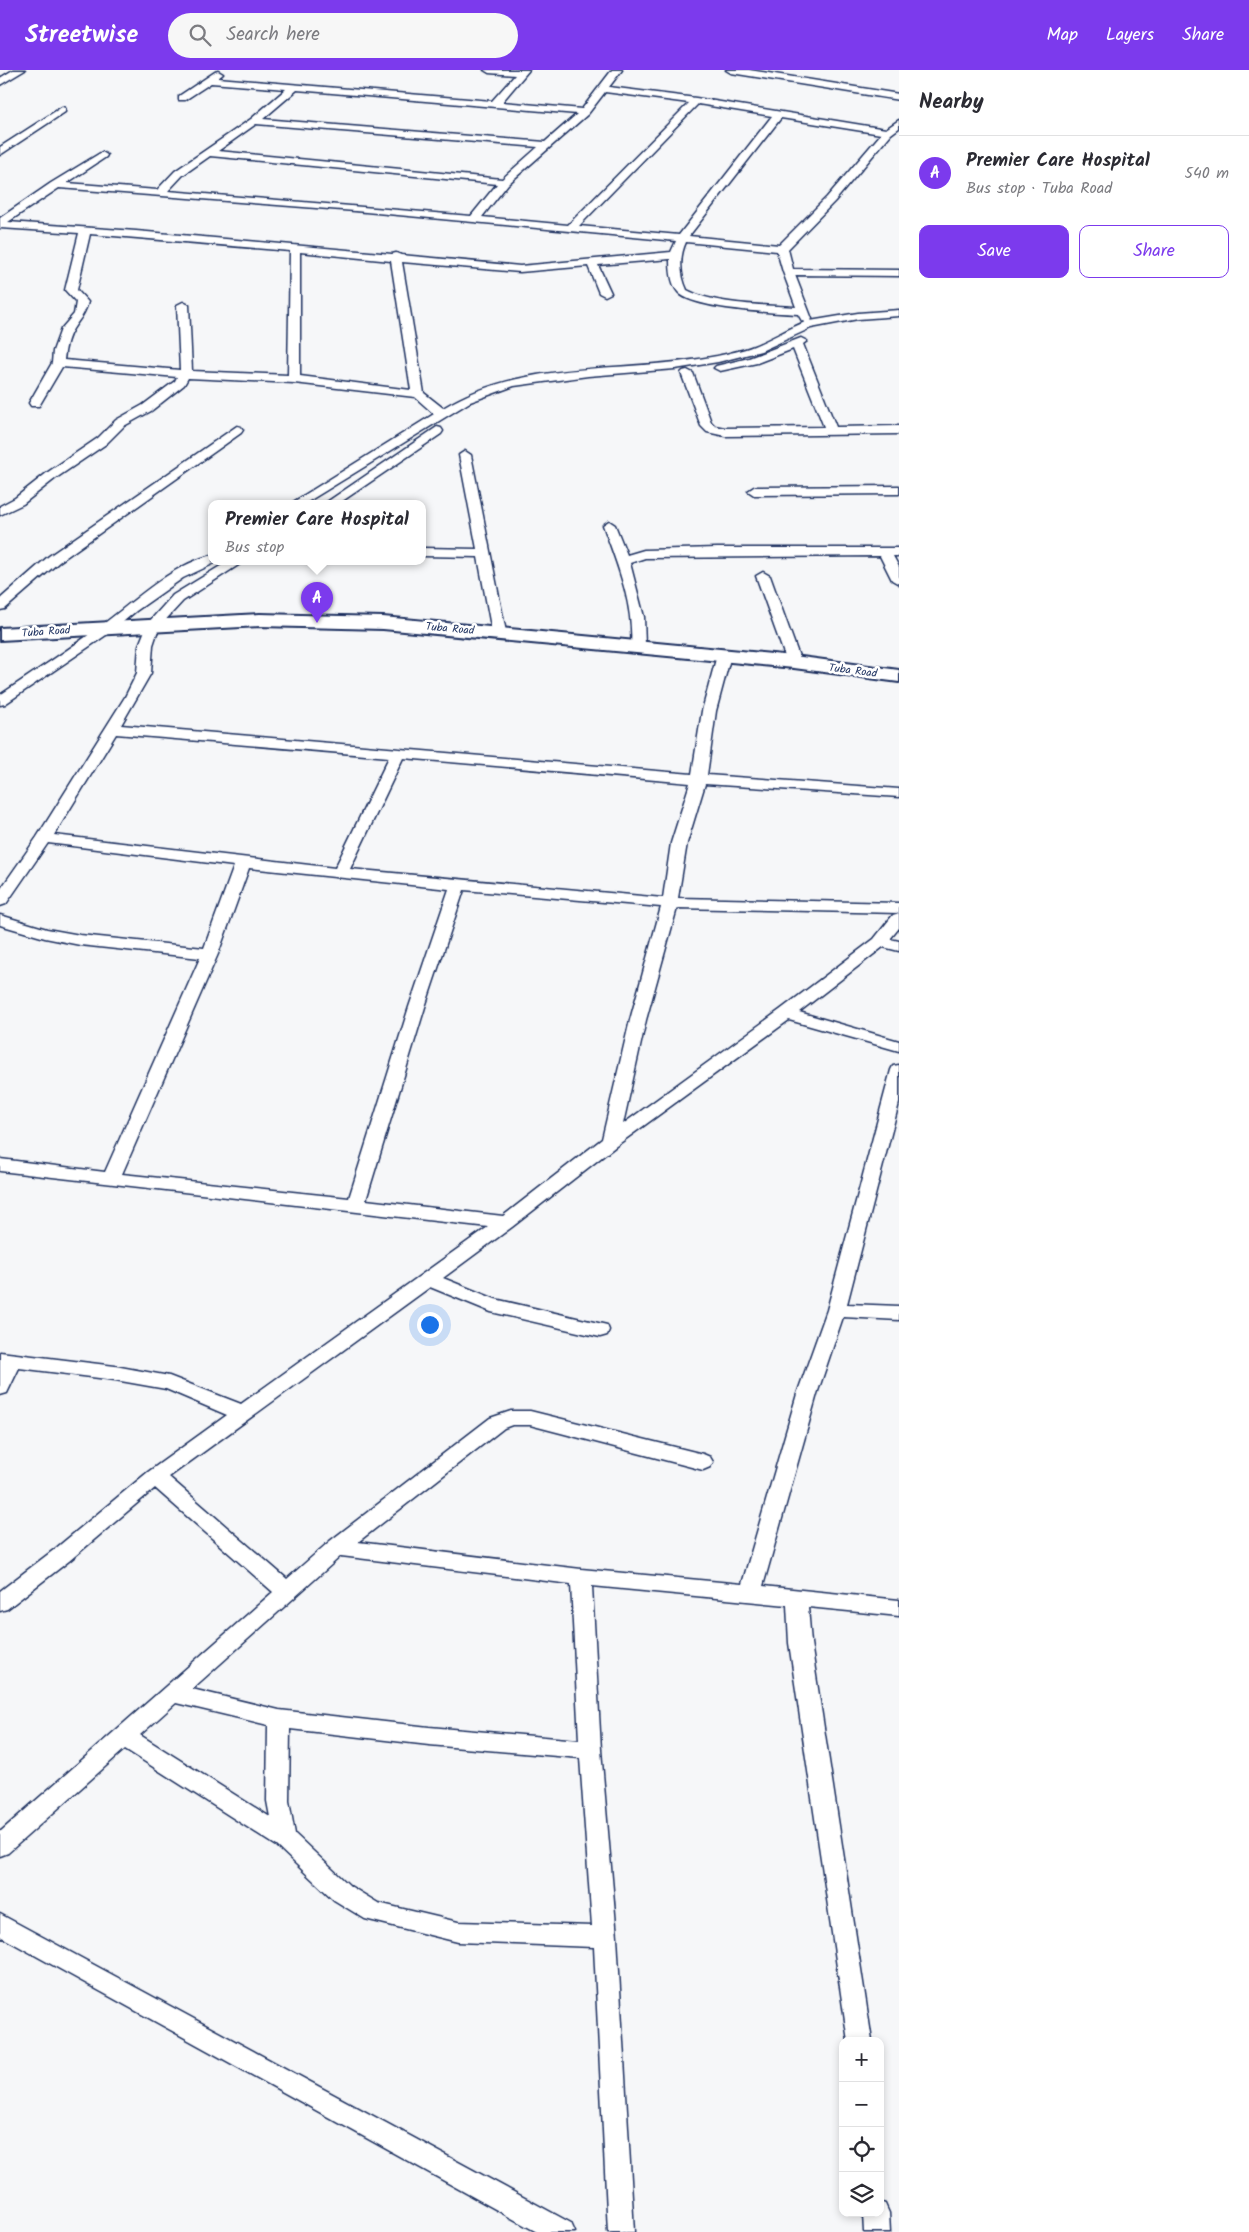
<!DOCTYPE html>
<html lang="en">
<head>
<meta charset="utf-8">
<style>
  body { margin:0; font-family:Kalam,sans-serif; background:#f7f7f7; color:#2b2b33 }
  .controls { position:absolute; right:15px; bottom:15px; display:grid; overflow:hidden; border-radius:10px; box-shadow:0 2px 8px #0003 }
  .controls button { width:45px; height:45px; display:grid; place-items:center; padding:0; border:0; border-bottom:1px solid #e1e1e2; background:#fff; color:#2b2b33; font:25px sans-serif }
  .you { position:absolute; left:429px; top:1254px; width:18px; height:18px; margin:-12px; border:4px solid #fff; border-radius:50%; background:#1a73e8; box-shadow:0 0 0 8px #1a73e833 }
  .badge { display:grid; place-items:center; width:32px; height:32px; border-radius:50%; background:#7c3aed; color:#fff; font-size:16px; font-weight:700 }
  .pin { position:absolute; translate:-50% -41px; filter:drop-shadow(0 1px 2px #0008) }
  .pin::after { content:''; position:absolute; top:26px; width:18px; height:15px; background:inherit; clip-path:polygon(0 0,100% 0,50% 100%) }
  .popup { position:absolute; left:208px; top:430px; width:218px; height:65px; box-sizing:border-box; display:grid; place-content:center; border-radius:10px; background:#fff; filter:drop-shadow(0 1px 4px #0005); font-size:16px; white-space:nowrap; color:#7c7c81 }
  .popup b { font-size:19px; color:#2b2b33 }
  .popup::after { content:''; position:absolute; left:50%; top:100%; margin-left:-10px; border:10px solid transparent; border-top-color:#fff }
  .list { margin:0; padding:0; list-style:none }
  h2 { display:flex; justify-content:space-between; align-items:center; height:65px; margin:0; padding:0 20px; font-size:21px }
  h2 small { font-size:16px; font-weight:400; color:#7c7c81 }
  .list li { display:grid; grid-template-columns:32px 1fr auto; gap:15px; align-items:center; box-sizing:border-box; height:75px; padding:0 20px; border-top:1px solid #e1e1e2 }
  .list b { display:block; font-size:19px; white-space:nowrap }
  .list p { margin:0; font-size:16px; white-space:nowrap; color:#7c7c81 }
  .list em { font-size:16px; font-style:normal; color:#7c7c81 }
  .actions { display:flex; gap:10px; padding:15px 20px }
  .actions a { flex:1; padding:11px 0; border:1px solid #7c3aed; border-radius:10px; text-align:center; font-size:18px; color:#7c3aed }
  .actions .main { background:#7c3aed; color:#fff }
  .icon { flex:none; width:28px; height:28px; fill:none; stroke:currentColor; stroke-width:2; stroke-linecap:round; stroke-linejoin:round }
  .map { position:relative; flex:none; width:899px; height:2162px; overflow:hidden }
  header { display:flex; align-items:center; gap:30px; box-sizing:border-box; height:70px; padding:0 25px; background:#7c3aed; color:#fff }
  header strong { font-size:24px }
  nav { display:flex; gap:28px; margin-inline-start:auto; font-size:18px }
  .search { width:350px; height:45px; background:#f7f7f7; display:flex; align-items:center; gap:12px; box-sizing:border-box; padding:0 18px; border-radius:28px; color:#7c7c81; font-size:19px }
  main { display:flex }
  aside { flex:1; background:#fff }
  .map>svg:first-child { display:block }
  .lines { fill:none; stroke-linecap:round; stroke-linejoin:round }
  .street-casing { stroke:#1b2f5e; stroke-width:3 }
  .secondary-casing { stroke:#1b2f5e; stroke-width:4 }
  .street { fill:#fff; fill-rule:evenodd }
  .secondary { fill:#fff; fill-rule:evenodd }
  .labels { text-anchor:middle; stroke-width:5; stroke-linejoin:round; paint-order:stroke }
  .far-street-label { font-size:11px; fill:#1b2f5e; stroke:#fff }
</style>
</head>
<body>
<header>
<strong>Streetwise</strong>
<div class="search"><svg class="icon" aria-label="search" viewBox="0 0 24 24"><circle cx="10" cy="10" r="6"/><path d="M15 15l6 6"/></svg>Search here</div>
<nav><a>Map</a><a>Layers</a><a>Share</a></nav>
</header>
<main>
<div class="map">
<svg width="899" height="2162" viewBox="0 0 899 2162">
  <rect width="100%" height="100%" fill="#f6f7f9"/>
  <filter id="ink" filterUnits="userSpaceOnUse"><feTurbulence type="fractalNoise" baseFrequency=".02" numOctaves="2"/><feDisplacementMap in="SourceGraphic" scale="10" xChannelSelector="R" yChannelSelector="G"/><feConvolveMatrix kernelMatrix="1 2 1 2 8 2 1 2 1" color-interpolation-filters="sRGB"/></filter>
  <g filter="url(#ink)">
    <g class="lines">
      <defs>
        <g id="street">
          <polygon points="13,0 25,0 0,15 0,8"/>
          <path d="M484,0H529L502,32L582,39L612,0H622L609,17L696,28L886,59L899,50V58L891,64L835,131L788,179L793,199L899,200V206L795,205L812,249L810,251L858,243L899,240V246L858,249L811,258L761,281L718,292L675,299L588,306L514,316L470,332L304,434H290L434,344L415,327L294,313L188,308L184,315L151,341L124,356L106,374L56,408L23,434L0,445V436L15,428L48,402L98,368L116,350L143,335L175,311L177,307L62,297L39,336H31L29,333L52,293L53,281L61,259L74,244L76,232L65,220L79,163L0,158V148L51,113L102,82L107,85L106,87L67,113L157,120L175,101L251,49L286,19L211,13L185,30H179V26L215,2L218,1L223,4L218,8L492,31L515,5L489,3ZM297,20L577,44L545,72L263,49ZM605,22L689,33L568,155L482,147L508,114L588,44ZM698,34L772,46L679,165L579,156ZM781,48L881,64L827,127L779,175L689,166ZM256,54L538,77L502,109L218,81ZM210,86L497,114L471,146L168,121L183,105ZM59,118L355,141L676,171L671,182L520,196L401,185L396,183L392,184L136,161L8,152ZM90,164L290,181L288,305L192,301L189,235L183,232L177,235L180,300L64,290C65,280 67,268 73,259C80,248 84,246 88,232L77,220ZM686,172L777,181L783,202L796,237C764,235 715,235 687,220C680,205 679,187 686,172ZM300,182L391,191L411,320L300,306ZM670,189C670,200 671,214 678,222C691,239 776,243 798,244L802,251L805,252C788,259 771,269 754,276C742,281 729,283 717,286C626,304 524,288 443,338L424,323L402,192L520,202L588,196L599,223L605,226L611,223L598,195Z"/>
          <polygon points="726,0 749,0 899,24 899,30 731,3"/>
          <polygon points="62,37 65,38 65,42 0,85 0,77"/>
          <polygon points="801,268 807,271 803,274 836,357 899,356 899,364 725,366 707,362 701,356 681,303 683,301 687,300 693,303 711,352 715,356 725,358 824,357 793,279 757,293 720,301 714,298 716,296 749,288"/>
          <polygon points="237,356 241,357 243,360 241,363 59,492 5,539 0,540 0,529 49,486"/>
          <polygon points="437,357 441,358 443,361 441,364 338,434 324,434"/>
          <polygon points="465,381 471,385 506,562 499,566 492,562 478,487 422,486 422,478 477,479 459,385"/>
          <polygon points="899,416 899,424 754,425 748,421 754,417"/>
          <path d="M609,451L615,455L627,485L644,480L717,478H899V486H893L899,497V514L892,510L880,486L645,488L630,493L644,547L645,576L638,580L631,576C634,534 617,494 603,455Z"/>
          <path d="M212,485V492H217L183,508L136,541L112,561L5,634L0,635V625C34,602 69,580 102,555C136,530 170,496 212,485Z"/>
          <path d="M227,492H243L183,531L159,557L153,575L151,603L121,655L692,704L702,641L717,585L724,581L731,585L716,641L707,705L899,719V727L705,714L687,773L678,828L899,833V843L677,838L646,950L623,1054L780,940L874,869L893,845L899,843V858L890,869L899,871V881L883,877L799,942L899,971V981L789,950L616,1076L512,1157L443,1208L495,1229L607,1255L609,1260L607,1265L600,1267L491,1242L430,1217L169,1407L287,1509L330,1471L490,1348L511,1341H530L703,1384L710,1387L713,1392L710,1397L703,1400L530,1355H512L504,1358L358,1472L581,1499L742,1514L797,1324L827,1240L891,1000L893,996L899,995V1033L847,1234L899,1236V1250L843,1247L817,1324L763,1516L899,1530V1546L808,1537L811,1573L872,1971H848L789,1573L787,1535L592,1516L601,1680L617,1867L634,2162H608L594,1877L458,1872L365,1849L334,1830L277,1776L125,1679L8,1783L0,1786V1762L273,1522L155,1418L69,1491L7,1539L0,1541V1521L55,1479L148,1402L227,1345L166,1319L115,1310L19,1298L7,1323L0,1325V1282L115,1296L169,1306L241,1334L488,1157L0,1101V1089L105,1102L200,888L80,875L45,868L0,855V845L47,859L80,865L204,878L234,796L48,773L6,834L0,836V820L37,767L125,627L137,603L139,575L148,553L173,525ZM116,664L389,687L335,798L54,765ZM403,688L690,713L671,773L663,828L350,799ZM249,798L449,819L409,937L349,1128L122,1104L218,884ZM464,820L661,837L630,950L602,1069L503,1146L366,1130L425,937ZM341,1486L571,1514L579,1670L429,1657L279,1640L192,1619ZM176,1633L268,1655L267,1731L270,1747L140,1665ZM290,1659L429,1675L580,1688L592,1856L458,1852L378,1833L350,1816L295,1764L289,1731Z"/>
          <polygon points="763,502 770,506 801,592 799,595 789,595 787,592 756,506"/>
          <polygon points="0,1844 571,2153 575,2162 537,2162 0,1866"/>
          <polygon points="880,2132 885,2134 889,2143 890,2162 864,2162 863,2143 880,2143"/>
        </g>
        <polygon id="secondary" points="260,544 383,547 794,586 899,600 899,612 794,598 383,559 260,556 0,570 0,558"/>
      </defs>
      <!-- street casing -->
      <use href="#street" class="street-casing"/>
      <!-- secondary casing -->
      <use href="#secondary" class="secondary-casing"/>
      <!-- street -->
      <use href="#street" class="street"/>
      <!-- secondary -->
      <use href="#secondary" class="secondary"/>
    </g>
  </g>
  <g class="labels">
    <!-- far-street labels -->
    <g class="far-street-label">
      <text transform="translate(450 558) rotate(5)" y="4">Tuba Road</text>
      <text transform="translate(46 561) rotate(-4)" y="4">Tuba Road</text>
      <text transform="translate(853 600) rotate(7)" y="4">Tuba Road</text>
    </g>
  </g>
</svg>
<div class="controls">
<button>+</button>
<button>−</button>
<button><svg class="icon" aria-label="locate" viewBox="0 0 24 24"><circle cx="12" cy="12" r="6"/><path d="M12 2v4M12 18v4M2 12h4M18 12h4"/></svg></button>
<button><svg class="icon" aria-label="layers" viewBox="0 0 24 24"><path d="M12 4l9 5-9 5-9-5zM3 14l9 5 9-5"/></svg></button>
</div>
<div class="you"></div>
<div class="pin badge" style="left:317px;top:553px">A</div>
<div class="popup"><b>Premier Care Hospital</b>Bus stop</div>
</div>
<aside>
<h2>Nearby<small></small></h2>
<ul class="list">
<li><span class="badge">A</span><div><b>Premier Care Hospital</b><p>Bus stop · Tuba Road</p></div><em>540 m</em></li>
</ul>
<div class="actions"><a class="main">Save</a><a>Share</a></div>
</aside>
</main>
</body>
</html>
